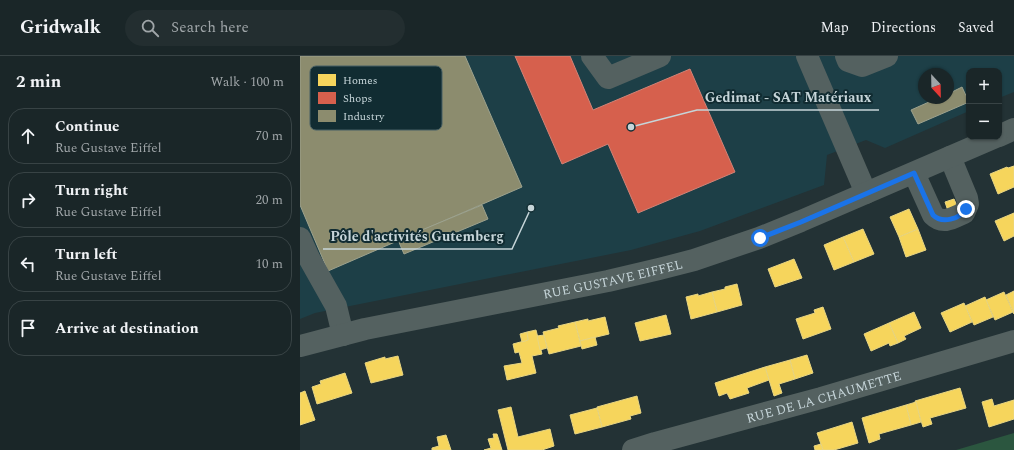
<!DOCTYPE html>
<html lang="en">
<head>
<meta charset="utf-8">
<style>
  body { margin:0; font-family:Spectral,serif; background:#232e30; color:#f1f3f6 }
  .controls { position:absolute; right:12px; top:12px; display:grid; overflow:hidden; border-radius:8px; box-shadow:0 1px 3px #0004 }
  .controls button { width:36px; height:36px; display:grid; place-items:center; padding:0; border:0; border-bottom:1px solid #384345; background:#1a2628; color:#f1f3f6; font:20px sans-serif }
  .compass { position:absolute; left:618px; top:12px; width:36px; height:36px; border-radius:50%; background:#1a2628; box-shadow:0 1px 3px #0004; rotate:158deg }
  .stop { position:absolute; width:12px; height:12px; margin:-9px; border:3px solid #1a73e8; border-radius:50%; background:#fff }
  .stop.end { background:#1a73e8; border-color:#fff; box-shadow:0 1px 4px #0008 }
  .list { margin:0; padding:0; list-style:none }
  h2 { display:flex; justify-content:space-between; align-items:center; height:52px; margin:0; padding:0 16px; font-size:17px }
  h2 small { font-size:13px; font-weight:400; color:#9fa5a8 }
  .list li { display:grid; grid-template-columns:26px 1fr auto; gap:12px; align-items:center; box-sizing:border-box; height:56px; margin:0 8px 8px; padding:0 8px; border:1px solid #384345; border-radius:16px }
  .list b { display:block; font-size:15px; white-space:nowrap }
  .list p { margin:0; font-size:13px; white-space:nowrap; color:#9fa5a8 }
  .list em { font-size:13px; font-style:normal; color:#9fa5a8 }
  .icon { flex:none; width:22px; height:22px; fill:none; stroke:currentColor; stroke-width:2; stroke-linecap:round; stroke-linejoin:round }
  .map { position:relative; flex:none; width:714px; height:394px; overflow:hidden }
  header { display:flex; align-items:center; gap:24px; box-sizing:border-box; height:56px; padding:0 20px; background:#1a2628; border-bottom:1px solid #384345 }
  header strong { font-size:19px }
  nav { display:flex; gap:22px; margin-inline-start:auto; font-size:14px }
  .search { width:280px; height:36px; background:#232e30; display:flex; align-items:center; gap:10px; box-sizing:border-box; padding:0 14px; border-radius:22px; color:#9fa5a8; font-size:15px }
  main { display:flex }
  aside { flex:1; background:#1a2628 }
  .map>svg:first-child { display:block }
  .built { fill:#1d3f47; fill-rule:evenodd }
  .green { fill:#2b563f }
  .homes { fill:#f6d55c; stroke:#e8d582 }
  .shops { fill:#d6604d; stroke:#d18377 }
  .industry { fill:#8c8c6e; stroke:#9da28e }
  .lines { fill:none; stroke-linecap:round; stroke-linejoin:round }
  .minor { stroke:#546160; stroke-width:22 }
  .route { stroke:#1a73e8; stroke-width:5 }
  .labels { text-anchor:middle; stroke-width:4; stroke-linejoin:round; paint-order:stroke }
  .street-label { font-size:13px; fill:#c6d5d9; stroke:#112c32 }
  .key { fill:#112c32; stroke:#475f64; stroke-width:1 }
  .key-label { font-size:11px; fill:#c6d5d9 }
  .leader { fill:none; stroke:#c6d5d9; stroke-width:1.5 }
  .callout-dot { fill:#c6d5d9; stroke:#112c32; stroke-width:1.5 }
  .callout-label { font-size:14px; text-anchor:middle; font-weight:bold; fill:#c6d5d9; stroke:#112c32; stroke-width:4; stroke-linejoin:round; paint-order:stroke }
</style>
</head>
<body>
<header>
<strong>Gridwalk</strong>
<div class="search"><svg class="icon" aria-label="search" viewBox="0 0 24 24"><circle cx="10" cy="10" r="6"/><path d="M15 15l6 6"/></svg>Search here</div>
<nav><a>Map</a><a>Directions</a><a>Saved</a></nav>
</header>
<main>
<aside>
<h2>2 min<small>Walk · 100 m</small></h2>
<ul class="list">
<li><svg class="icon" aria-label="ahead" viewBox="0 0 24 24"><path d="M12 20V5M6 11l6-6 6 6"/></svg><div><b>Continue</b><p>Rue Gustave Eiffel</p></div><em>70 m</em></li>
<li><svg class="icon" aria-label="right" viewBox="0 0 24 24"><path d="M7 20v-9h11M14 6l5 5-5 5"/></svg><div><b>Turn right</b><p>Rue Gustave Eiffel</p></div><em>20 m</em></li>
<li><svg class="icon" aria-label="left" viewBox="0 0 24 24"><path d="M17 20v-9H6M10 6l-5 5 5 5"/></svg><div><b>Turn left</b><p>Rue Gustave Eiffel</p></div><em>10 m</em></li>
<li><svg class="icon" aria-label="arrive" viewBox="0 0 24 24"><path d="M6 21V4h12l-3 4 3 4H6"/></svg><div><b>Arrive at destination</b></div></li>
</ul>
</aside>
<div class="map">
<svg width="714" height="394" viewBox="0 0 714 394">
  <rect width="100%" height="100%" fill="#233235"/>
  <!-- built -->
  <path class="built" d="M0,0H714V36L699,42V15H669V55L585,92L566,84L527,99L524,129L400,175L331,194L15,257L0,263ZM624,18H648V42H624Z"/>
  <!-- green -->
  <polygon class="green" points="714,377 714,394 656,394"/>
  <!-- homes -->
  <g class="homes">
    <polygon points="714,110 714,131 698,138 690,118 707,111 708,112"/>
    <polygon points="654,143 658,152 648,155 645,146"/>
    <polygon points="609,153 618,173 599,181 590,161"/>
    <polygon points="714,157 714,180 704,185 695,165"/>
    <polygon points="563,173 574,198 554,206 543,181"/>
    <polygon points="618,173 626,194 606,201 599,181"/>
    <polygon points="543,181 554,206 534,214 524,189"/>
    <polygon points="494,203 502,222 475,231 468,213"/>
    <polygon points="437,228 442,249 417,256 412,236 425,233 425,231"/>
    <polygon points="714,235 714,258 706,239"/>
    <polygon points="412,236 417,256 391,263 386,241 398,238 398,240"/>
    <polygon points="704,236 713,256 695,264 686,244"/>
    <polygon points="685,241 693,261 674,269 665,250"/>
    <polygon points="664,247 672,266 650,276 641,257"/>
    <polygon points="523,251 531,273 503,283 496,263 515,257 514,254"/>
    <polygon points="614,256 621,272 604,280 606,283 598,287 589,267"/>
    <polygon points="366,259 371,278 340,285 335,267"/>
    <polygon points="305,261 309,278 280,285 275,266 288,263 288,265"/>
    <polygon points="275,266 281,290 249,298 243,276 259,272 258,270"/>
    <polygon points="589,267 598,287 590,290 589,287 571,295 564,278"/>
    <polygon points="236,274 242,298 232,300 236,317 207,324 204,310 222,307 219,296 215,297 213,288 228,284 227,276"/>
    <polygon points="227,276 228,284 222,286 220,278"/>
    <polygon points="244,279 247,292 240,294 237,280"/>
    <polygon points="295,281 297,289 282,293 280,285"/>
    <polygon points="507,299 513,317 495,323 490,304"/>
    <polygon points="98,300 103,319 71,327 65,307 85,301 85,303"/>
    <polygon points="490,304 495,323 479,328 482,337 474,340 465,311"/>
    <polygon points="465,311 469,324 447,332 449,337 430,343 427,337 419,340 415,327"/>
    <polygon points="45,317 52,337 17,348 12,331 21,328 20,325"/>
    <polygon points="660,332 666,352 630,362 632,368 623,371 615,345"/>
    <polygon points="5,335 15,364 0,369 0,337"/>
    <polygon points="337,340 341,357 330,360 331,363 302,371 297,351"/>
    <polygon points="692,343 694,350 714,344 714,363 689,371 682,346"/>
    <polygon points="616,346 621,366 611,369 606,349"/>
    <polygon points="606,349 611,369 579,378 580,383 569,387 562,362"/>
    <polygon points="211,351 218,381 250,373 254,390 242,394 208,394 198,354"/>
    <polygon points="297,352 302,371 275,378 270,359"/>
    <polygon points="552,366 558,387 534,394 523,394 517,377"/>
    <polygon points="193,378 197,378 202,394 184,394 191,392 188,383 194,382"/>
    <polygon points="146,379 151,394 132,394 132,392 139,390 137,381"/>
    <polygon points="521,388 523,394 515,394 514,390"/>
  </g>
  <!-- shops -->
  <polygon class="shops" points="215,0 270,0 293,54 390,13 435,116 338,157 308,88 262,108"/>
  <!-- industry -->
  <g class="industry">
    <polygon points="0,0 165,0 222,131 28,215 0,149"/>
    <polygon points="662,31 669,46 618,68 611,54 638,42 648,42 648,38"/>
    <polygon points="182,149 188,163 104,198 98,184"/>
  </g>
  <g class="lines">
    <!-- minor -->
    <g class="minor">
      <polyline points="292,0 308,22 360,0"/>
      <polyline points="507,0 566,137"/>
      <polyline points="546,0 548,5 562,10 587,0"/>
      <polyline points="699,80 714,73"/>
      <path d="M614,117L633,159C643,169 653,162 664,157L668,148L667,142L650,101"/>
      <polyline points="0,182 9,202 36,250 43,279"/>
      <path id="s1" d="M0,290L65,273L308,225L359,213L394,204L459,182L501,165L696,81"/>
      <path id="s2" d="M333,394L355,387L521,342L714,285"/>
    </g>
  </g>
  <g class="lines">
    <!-- route -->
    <path class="route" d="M460,182L501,166L614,117L633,159C642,168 660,163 666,153"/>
  </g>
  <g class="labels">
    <!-- street labels -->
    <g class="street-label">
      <text dy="5" stroke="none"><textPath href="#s1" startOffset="320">RUE GUSTAVE EIFFEL</textPath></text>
      <text dy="5" stroke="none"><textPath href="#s2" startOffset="198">RUE DE LA CHAUMETTE</textPath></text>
    </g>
  </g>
  <!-- legend -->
  <rect x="10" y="10" width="132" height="64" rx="6" class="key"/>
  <rect x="18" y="18" width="18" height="12" fill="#f6d55c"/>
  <rect x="18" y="36" width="18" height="12" fill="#d6604d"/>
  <rect x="18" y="54" width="18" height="12" fill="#8c8c6e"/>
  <g class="key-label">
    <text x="43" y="28">Homes</text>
    <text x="43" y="46">Shops</text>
    <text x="43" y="64">Industry</text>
  </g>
  <!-- callouts -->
  <path class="leader" d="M331 71L397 54H579M231 152L212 193H23"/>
  <g class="callout-dot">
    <circle cx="331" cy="71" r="4"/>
    <circle cx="231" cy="152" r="4"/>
  </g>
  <g class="callout-label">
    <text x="488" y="46">Gedimat - SAT Matériaux</text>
    <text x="117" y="185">Pôle d'activités Gutemberg</text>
  </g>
</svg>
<div class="controls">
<button>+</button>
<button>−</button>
</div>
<svg class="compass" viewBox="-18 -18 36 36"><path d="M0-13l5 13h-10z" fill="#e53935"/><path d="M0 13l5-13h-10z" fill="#9fa5a8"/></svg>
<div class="stop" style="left:460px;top:182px"></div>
<div class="stop end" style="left:666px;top:153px"></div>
</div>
</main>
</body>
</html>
